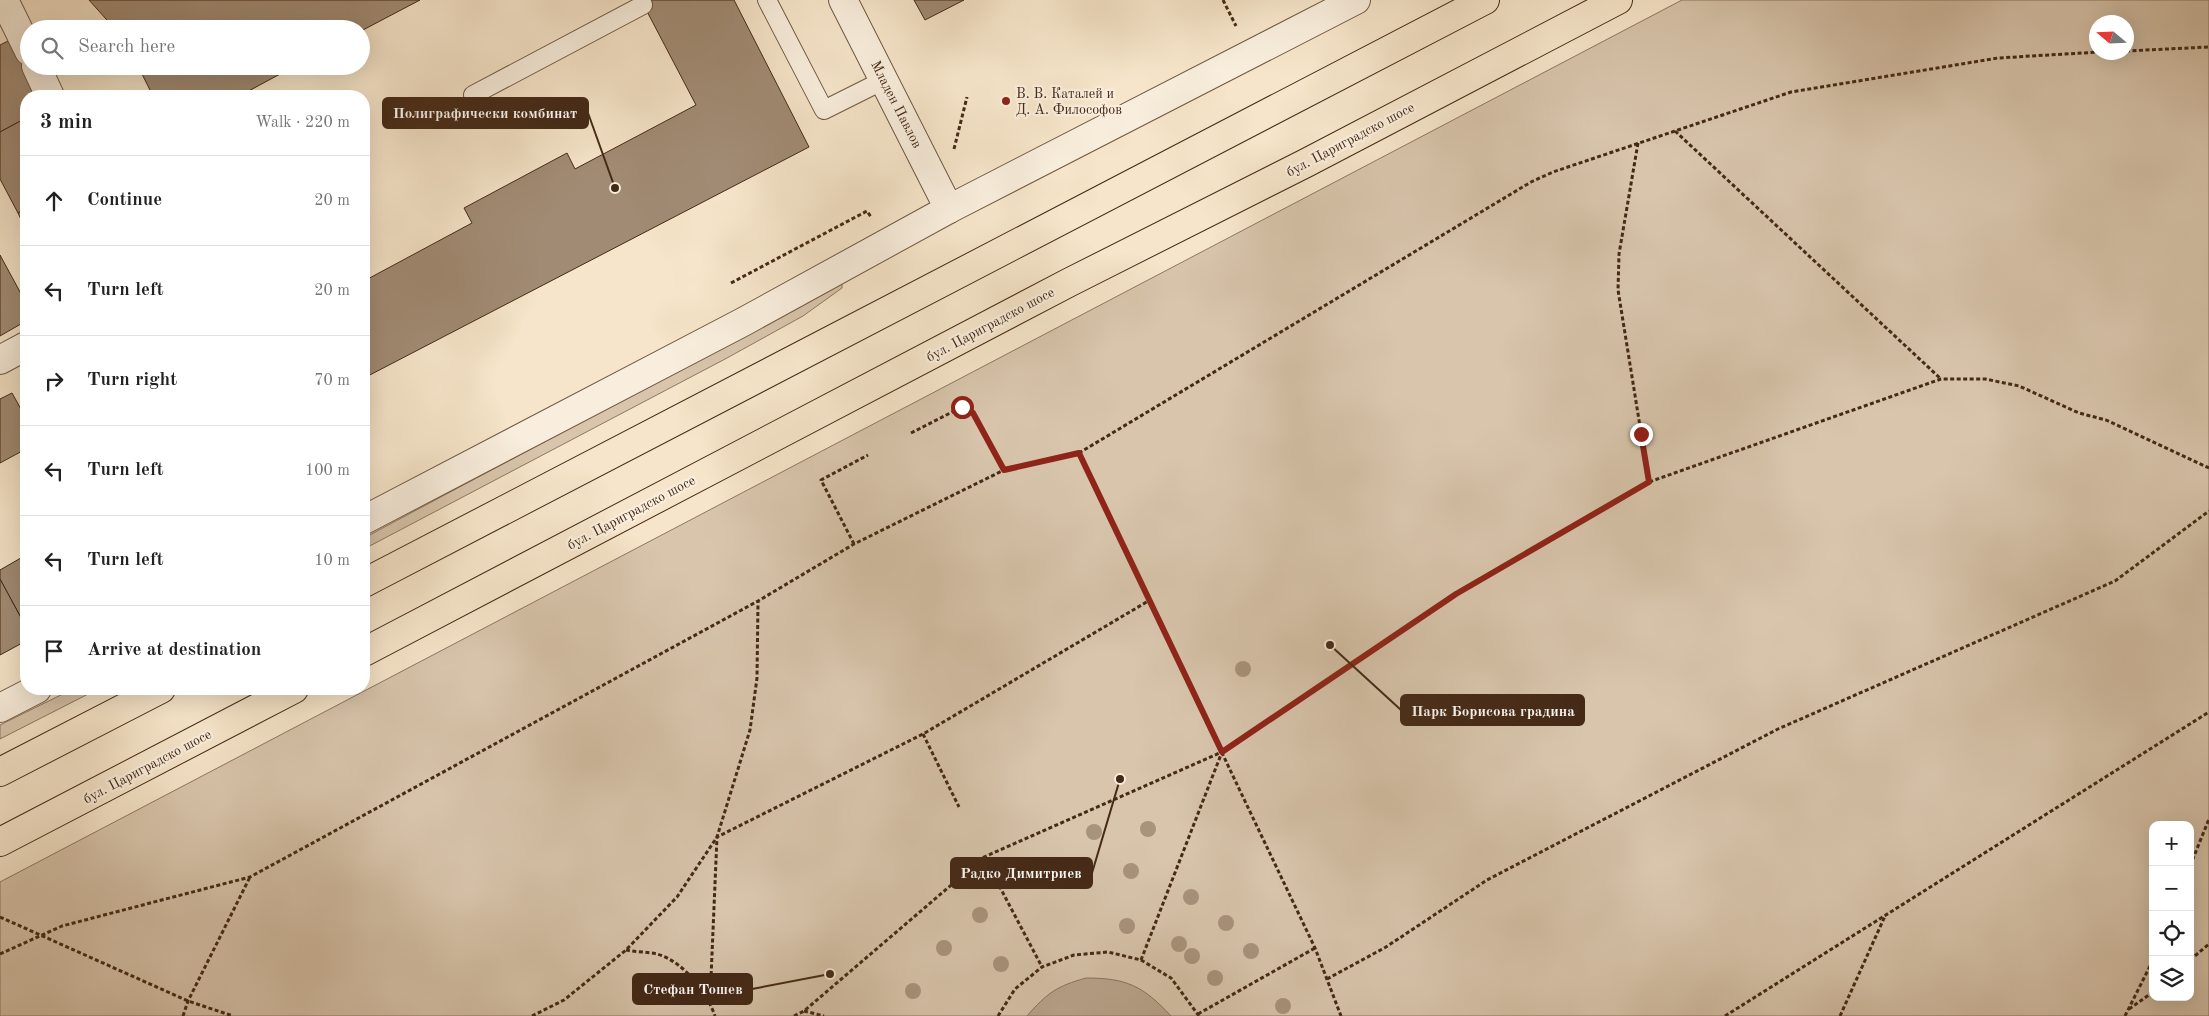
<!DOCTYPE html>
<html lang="en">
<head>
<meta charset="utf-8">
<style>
  body { margin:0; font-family:"Old Standard TT",serif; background:#f2f2f2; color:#222 }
  .controls { position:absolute; right:15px; bottom:15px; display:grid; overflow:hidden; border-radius:10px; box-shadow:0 5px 20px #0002 }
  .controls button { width:45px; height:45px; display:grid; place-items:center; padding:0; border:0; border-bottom:1px solid #e0e0e0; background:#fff; color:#222; font:25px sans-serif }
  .compass { position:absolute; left:2089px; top:15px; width:45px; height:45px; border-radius:50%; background:#fff; box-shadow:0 5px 20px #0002; rotate:289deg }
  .stop { position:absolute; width:15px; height:15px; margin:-11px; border:4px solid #8f2418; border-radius:50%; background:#fff }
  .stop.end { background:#8f2418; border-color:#fff; box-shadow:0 1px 5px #0008 }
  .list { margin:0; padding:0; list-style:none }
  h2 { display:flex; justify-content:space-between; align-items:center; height:65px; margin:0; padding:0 20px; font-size:21px }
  h2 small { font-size:16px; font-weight:400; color:#767676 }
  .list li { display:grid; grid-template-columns:32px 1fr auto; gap:15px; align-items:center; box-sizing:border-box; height:90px; padding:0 20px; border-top:1px solid #e0e0e0 }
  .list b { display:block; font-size:19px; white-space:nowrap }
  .list em { font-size:16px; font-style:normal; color:#767676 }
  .icon { flex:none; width:28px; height:28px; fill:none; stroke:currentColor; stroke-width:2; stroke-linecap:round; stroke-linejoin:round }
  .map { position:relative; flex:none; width:2209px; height:1016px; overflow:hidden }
  .search { position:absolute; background:#fff; box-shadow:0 5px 20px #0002; left:20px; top:20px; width:350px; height:55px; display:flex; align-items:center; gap:12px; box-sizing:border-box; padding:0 18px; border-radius:28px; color:#767676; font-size:19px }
  .panel { position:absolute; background:#fff; box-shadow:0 5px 20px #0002; left:20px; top:90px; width:350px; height:605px; border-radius:20px }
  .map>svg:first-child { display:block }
  .green { fill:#d8c5ac; stroke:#8e7762; fill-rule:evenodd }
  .water { fill:#b9a58d; stroke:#8a735e }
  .building { fill:#a18b74; stroke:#442917 }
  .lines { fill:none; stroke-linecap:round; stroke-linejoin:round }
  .service-casing { stroke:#705844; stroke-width:20 }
  .minor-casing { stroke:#705844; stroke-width:30 }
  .trunk-casing { stroke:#442917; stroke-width:30 }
  .path { stroke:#442917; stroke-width:3; stroke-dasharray:4 2.5; stroke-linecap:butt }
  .service { stroke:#f9eedd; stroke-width:18 }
  .minor { stroke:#f9eedd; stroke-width:28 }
  .trunk { stroke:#f6e5ca; stroke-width:28 }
  .tree { fill:#a8937c }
  .route { stroke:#8f2418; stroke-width:6 }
  .poi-dot { fill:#8f2418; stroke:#f9eedd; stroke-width:2 }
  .labels { text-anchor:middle; stroke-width:4.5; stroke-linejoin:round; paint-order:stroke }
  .poi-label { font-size:14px; fill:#442917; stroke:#f9eedd; text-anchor:start }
  .street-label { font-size:14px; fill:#442917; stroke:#f9eedd }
  .leader { fill:none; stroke:#442917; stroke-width:2 }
  .callout-dot { fill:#442917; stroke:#f9eedd; stroke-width:2 }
  .callout { fill:#442917; stroke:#442917; stroke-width:2 }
  .callout-label { font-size:15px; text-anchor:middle; font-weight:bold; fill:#fff }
</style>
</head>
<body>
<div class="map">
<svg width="2209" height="1016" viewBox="0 0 2209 1016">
  <rect width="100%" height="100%" fill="#f6e5ca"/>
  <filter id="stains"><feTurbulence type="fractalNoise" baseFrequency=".004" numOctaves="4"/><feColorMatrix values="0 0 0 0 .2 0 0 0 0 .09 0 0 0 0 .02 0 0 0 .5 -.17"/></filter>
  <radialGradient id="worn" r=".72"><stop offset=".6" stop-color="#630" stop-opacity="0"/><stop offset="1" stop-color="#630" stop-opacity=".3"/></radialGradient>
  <!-- green -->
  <g class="green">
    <path d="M1682,0H2209V1016H0V882ZM2096,22H2126V52H2096ZM2153,825H2190V997H2153Z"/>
    <polygon points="842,283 842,288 803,316 727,358 364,549 364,538"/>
    <polygon points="73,689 98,689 0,739 0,725"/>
  </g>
  <!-- water -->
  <path class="water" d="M1086,978C1127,978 1143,986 1171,1016H1027C1047,993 1057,986 1086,978Z"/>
  <!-- building -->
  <g class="building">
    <polygon points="89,0 420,0 361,31 361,29 115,29"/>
    <polygon points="641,0 734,0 809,147 364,378 364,281 472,223 464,208 567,153 575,169 696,105"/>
    <polygon points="914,0 964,0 925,20"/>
    <polygon points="10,40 39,96 26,96 26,118 0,132 0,45"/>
    <polygon points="138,66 295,66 243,94 244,96 153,96"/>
    <polygon points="26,118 26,208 18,213 0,179 0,132"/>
    <polygon points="26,208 26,230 18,213"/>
    <polygon points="0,255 26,303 26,321 0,336"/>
    <polygon points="12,393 26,418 26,449 0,463 0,399"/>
    <polygon points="26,555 26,627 0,579 0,570"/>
    <polygon points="0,579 26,627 26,641 0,655"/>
  </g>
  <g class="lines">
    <defs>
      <g id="service">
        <polyline points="767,0 824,110 884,80"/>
        <polyline points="473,95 643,5"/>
      </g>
      <g id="minor">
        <polyline points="4,0 29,51"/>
        <polyline points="843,0 949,209"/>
        <polyline points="36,66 50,96"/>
        <polyline points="0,360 26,346"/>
        <polyline points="364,520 743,322 949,209 1356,0"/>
        <polyline points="0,708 37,689"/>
      </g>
      <g id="trunk">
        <polyline points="364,583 1485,0"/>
        <polyline points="364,652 1070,282 1306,163 1618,0"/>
        <polyline points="0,772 161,689"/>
        <polyline points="0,842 294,689"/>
      </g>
    </defs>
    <!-- service casing -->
    <use href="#service" class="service-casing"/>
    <!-- minor casing -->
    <use href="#minor" class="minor-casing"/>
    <!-- trunk casing -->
    <use href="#trunk" class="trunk-casing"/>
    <!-- path -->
    <g class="path">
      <polyline points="1223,0 1236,26"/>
      <polyline points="2126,51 2209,47"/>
      <polyline points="1675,131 1941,379"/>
      <polyline points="1638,143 1619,254 1618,290 1649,482"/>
      <polyline points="954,149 967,97"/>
      <polyline points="731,283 867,211 871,217"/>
      <polyline points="911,433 962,407 973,413 1004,470"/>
      <polyline points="1079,453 1315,948 1341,1016"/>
      <polyline points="854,544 821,480 868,455"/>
      <polyline points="923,734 959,807"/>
      <polyline points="984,857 1042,967"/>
      <polyline points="2190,866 2209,819"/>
      <polyline points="0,917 188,1001 233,1016"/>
      <path d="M626,950C636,952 648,952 657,954C684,962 706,991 715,1016"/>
      <polyline points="0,954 62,926 250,877 758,601 854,544 1004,470 1079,453 1531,182 1553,172 1791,92 1998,58 2099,52"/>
      <polyline points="1141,960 1222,752"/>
      <polyline points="2190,960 2209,944"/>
      <polyline points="1327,979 1386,947 1487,880 1778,729 2115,581 2209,511"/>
      <polyline points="710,1001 717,837 923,734 1150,600"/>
      <polyline points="2129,1009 2153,992"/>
      <polyline points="804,1011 824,1016"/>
      <polyline points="1198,1014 1315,948"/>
      <polyline points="183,1016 188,1001 250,877"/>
      <polyline points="532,1016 564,1000 626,950 677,897 717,837 750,730 757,678 758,602"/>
      <polyline points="794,1016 804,1011 984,857 1222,752 1456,594 1649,482 1941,379 1985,379 2019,386 2079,413 2106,420 2209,468"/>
      <polyline points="998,1016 1015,989 1042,967 1074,955 1108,952 1141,960 1171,978 1199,1016"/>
      <polyline points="1725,1016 2209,712"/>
      <polyline points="1840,1016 1885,916"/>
      <polyline points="2125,1016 2153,960"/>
    </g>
    <!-- service -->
    <use href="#service" class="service"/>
    <!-- minor -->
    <use href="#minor" class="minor"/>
    <!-- trunk -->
    <use href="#trunk" class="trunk"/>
  </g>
  <!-- trees -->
  <g class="tree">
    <circle cx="1243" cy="669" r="8"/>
    <circle cx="1148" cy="829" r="8"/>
    <circle cx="1094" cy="832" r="8"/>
    <circle cx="1131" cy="871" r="8"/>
    <circle cx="1191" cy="897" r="8"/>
    <circle cx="980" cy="915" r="8"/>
    <circle cx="1226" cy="923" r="8"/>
    <circle cx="1127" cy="926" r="8"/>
    <circle cx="1179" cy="944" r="8"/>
    <circle cx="944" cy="948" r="8"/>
    <circle cx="1251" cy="951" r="8"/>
    <circle cx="1192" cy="956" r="8"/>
    <circle cx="1001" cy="964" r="8"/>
    <circle cx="1215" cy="978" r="8"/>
    <circle cx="913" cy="991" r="8"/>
    <circle cx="1283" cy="1006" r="8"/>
  </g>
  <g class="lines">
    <!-- route -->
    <polyline class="route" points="962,407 973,413 1004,470 1079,453 1222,752 1456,594 1649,482 1641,434"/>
  </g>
  <!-- markers -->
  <circle class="poi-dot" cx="1006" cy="101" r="5"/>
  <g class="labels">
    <!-- poi labels -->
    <g class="poi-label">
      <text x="1016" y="98">В. В. Каталей и<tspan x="1016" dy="16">Д. А. Философов</tspan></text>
    </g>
    <!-- street labels -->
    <g class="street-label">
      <text transform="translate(897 104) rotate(63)" y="5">Младен Павлов</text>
      <text transform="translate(1350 139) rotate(-28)" y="5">бул. Цариградско шосе</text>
      <text transform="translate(990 324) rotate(-28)" y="5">бул. Цариградско шосе</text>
      <text transform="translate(631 512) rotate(-28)" y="5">бул. Цариградско шосе</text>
      <text transform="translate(147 766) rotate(-28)" y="5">бул. Цариградско шосе</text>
    </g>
  </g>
  <!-- callouts -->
  <path class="leader" d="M615 188L588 113M1330 645L1401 710M1120 779L1092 873M830 974L752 989"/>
  <g class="callout-dot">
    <circle cx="615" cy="188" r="5"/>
    <circle cx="1330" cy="645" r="5"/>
    <circle cx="1120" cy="779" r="5"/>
    <circle cx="830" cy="974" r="5"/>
  </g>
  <g class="callout">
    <rect x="383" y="98" width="205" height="30" rx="5"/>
    <rect x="1401" y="695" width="183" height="30" rx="5"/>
    <rect x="951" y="858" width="141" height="30" rx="5"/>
    <rect x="633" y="974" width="119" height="30" rx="5"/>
  </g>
  <g class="callout-label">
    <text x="485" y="118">Полиграфически комбинат</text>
    <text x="1493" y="716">Парк Борисова градина</text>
    <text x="1021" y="878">Радко Димитриев</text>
    <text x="693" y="994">Стефан Тошев</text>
  </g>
  <rect width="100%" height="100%" filter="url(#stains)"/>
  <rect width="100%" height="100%" fill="url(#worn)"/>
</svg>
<div class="controls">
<button>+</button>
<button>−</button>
<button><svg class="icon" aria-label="locate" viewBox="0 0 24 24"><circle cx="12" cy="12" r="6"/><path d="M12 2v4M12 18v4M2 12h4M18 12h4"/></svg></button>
<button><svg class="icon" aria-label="layers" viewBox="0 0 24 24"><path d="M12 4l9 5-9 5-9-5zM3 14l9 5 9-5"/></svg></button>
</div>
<svg class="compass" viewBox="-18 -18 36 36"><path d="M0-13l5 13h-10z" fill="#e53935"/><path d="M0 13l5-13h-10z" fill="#767676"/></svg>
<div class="stop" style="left:962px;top:407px"></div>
<div class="stop end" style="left:1641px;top:434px"></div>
<div class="search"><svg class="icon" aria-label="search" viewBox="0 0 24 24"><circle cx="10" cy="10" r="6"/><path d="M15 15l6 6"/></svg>Search here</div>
<section class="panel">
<h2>3 min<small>Walk · 220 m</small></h2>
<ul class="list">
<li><svg class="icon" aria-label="ahead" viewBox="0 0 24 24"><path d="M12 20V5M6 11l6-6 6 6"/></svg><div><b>Continue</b></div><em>20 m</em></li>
<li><svg class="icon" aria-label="left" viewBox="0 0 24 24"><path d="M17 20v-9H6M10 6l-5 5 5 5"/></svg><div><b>Turn left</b></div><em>20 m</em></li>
<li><svg class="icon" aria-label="right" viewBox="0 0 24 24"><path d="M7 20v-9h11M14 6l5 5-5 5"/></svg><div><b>Turn right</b></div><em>70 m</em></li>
<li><svg class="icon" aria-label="left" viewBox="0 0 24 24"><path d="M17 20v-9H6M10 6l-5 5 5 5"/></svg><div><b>Turn left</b></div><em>100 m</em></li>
<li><svg class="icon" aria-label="left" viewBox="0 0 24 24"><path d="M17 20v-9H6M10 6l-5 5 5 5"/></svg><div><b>Turn left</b></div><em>10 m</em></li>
<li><svg class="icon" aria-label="arrive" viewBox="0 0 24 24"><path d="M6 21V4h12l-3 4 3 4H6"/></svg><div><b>Arrive at destination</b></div></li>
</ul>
</section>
</div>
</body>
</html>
